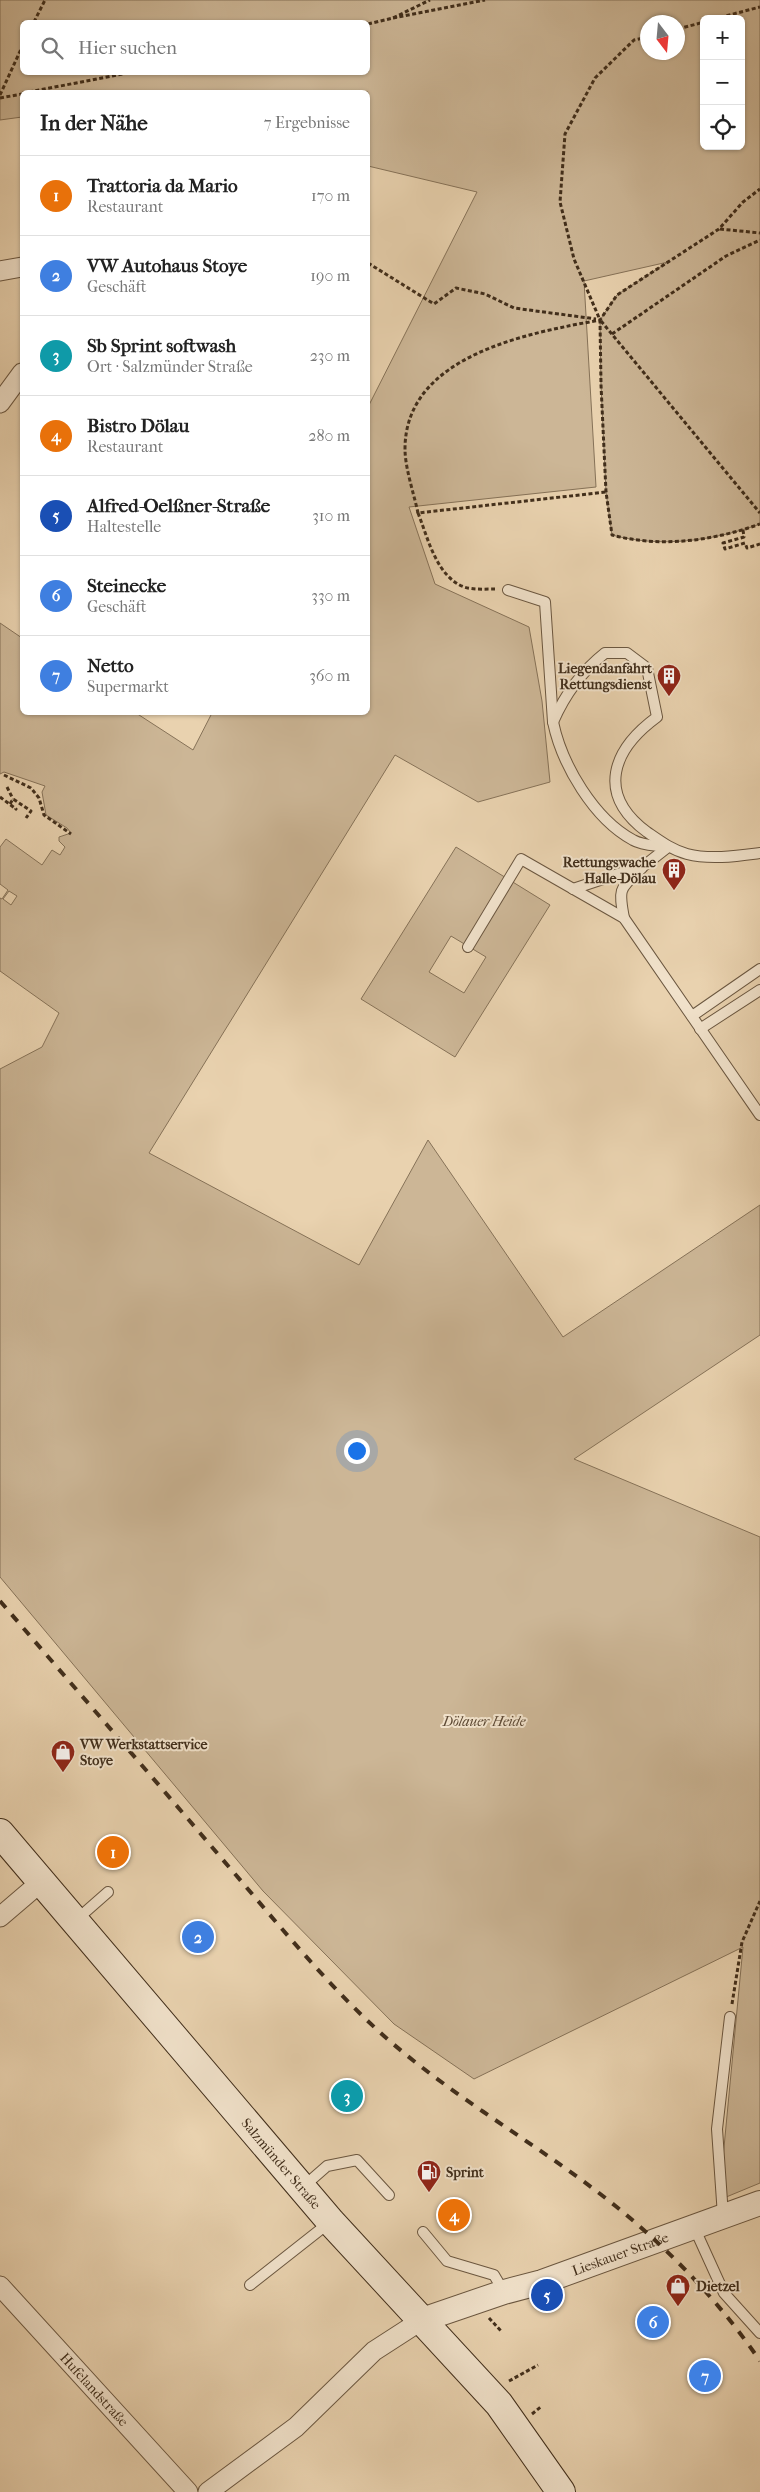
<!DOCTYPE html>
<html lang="de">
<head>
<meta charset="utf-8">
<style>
  body { margin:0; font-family:"IM FELL French Canon",serif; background:#f6f6f6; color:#222 }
  .controls { position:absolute; right:15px; top:15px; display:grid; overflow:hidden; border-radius:8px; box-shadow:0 1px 4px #0004 }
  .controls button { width:45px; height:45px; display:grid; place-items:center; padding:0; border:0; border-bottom:1px solid #e0e0e0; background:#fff; color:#222; font:25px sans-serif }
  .compass { position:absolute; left:640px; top:15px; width:45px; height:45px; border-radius:50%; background:#fff; box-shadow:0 1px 4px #0004; rotate:164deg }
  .you { position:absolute; left:356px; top:1450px; width:18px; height:18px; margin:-12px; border:4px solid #fff; border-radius:50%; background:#1a73e8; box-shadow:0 0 0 8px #1a73e833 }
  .badge { display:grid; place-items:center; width:32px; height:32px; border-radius:50%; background:#db2777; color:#fff; font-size:16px; font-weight:700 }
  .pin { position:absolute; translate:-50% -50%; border:2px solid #fff; box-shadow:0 1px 5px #0006 }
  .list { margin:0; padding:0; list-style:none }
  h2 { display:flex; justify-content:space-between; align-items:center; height:65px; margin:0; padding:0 20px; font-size:21px }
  h2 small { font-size:16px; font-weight:400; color:#767676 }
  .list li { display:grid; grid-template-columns:32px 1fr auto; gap:15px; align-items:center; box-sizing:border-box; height:80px; padding:0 20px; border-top:1px solid #e0e0e0 }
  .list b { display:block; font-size:19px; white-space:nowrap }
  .list p { margin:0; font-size:16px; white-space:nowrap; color:#767676 }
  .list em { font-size:16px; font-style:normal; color:#767676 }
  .icon { flex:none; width:28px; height:28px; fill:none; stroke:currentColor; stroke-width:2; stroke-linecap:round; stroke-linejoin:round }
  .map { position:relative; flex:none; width:760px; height:2492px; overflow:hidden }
  .search { position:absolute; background:#fff; box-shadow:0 1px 4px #0004; left:20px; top:20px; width:350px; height:55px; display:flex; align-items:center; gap:12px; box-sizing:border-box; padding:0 18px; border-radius:8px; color:#767676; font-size:19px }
  .panel { position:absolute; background:#fff; box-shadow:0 1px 4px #0004; left:20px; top:90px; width:350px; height:625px; border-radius:8px }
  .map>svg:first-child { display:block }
  .green { fill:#ccb696; stroke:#867258; fill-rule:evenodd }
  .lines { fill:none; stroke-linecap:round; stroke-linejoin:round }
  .service-casing { stroke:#6b5740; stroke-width:12 }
  .minor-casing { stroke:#6b5740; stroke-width:21 }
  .tertiary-casing { stroke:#6b5740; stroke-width:26 }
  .secondary-casing { stroke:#412e1b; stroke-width:30 }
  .path { stroke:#412e1b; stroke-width:3; stroke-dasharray:4 2.5; stroke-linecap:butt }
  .service { stroke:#f1e2cb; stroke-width:10 }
  .minor { stroke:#f1e2cb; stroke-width:19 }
  .tertiary { stroke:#f1e2cb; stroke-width:24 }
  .secondary { stroke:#f1e2cb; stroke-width:28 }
  .rail { stroke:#412e1b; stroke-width:4; stroke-dasharray:9 9; stroke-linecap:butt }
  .labels { text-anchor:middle; stroke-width:4; stroke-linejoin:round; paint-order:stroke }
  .poi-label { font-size:14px; font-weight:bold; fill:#412e1b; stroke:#f1e2cb; text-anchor:start }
  .park-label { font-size:14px; font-style:italic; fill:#5d4934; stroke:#f1e2cb }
  .street-label { font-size:14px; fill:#412e1b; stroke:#f1e2cb }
</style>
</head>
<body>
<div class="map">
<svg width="760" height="2492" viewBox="0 0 760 2492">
  <rect width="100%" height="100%" fill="#e9d2af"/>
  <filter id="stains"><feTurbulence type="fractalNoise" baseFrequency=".004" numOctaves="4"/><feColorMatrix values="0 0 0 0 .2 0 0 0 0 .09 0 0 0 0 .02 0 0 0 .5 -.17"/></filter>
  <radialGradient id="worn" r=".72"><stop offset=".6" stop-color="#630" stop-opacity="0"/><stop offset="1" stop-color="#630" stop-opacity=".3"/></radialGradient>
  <!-- green -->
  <g class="green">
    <path d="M0,0H760V524C713,541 660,548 612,535L606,492L601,385L600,320L617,295L668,262L584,281L596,487L409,507L435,584L529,627L542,701L550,782L478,802L395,755L149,1153L359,1265L428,1140L563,1337L760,1205V1335L574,1459L760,1537V2183L719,2200L743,1947L474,2079L394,2024L263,1891L0,1577V1069L42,1047L59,1013L0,971V898L2,899L8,890L0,884V847L6,839L42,865L52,850L60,855L65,847L59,841V837L71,833L67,828L46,815L42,792L45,786L4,772L0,774V623L22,638V712L136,713L193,750L212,713L368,712V407L477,192L368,166V92H22V117L0,120ZM704,19H741V146H704ZM22,22H368V72H22ZM648,22H678V52H648ZM9,891L17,896L11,905L3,899Z"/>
    <path d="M456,847L550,905L455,1057L361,999ZM451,936L486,957L464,993L429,972Z"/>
  </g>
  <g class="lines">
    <defs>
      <g id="service">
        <path d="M508,590L545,602L553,722C562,765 594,819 633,840C643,846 656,845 667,847"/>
        <path d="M553,722C565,694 581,672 605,653H627L647,668L657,717C612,750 596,794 647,832C660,841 672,850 687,854C710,860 737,856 760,853"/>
        <polyline points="573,889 645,865 668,847"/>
        <path d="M624,918C618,887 620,889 642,868"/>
        <polyline points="468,947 521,859 624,918 760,1115"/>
        <polyline points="692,1016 760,969"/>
        <polyline points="700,1029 760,990"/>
        <polyline points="75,1921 108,1892"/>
        <polyline points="303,2187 327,2166 357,2160 389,2195"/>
        <polyline points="723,2216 717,2129 730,2017"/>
        <polyline points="694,2227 724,2293 760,2333"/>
        <polyline points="423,2232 447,2261 494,2275 504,2292"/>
        <polyline points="250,2285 330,2222"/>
      </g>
      <g id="minor">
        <polyline points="0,271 22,267"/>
        <polyline points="0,403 22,373"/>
        <polyline points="0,1917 41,1882"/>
        <path id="s1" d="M0,2286L188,2492"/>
        <polyline points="208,2492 296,2427 374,2351 422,2320"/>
      </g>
      <g id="tertiary">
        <path id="s2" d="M422,2320L504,2292L542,2282L760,2203"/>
      </g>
      <g id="secondary">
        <path id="s3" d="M0,1833L331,2222L499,2404L561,2492"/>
      </g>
    </defs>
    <!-- service casing -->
    <use href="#service" class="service-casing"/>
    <!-- minor casing -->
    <use href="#minor" class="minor-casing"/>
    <!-- tertiary casing -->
    <use href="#tertiary" class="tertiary-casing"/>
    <!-- secondary casing -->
    <use href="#secondary" class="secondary-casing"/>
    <!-- path -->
    <g class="path">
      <polyline points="393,18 485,0"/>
      <polyline points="714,19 760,7"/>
      <polyline points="34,22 45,0"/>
      <polyline points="368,24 393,18 430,0"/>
      <polyline points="678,29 704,22"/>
      <path d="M648,37L634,40L595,78L565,134L560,202L574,259L600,320L601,385L606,492L612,535C660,548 713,541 760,524"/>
      <polyline points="29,92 133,72"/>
      <polyline points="0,95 22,47"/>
      <polyline points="0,98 22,94"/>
      <polyline points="720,229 760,233"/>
      <polyline points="368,263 434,304 456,288 485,294 514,308 596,319"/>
      <polyline points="601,321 760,513"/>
      <polyline points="612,334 726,256 760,240"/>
      <path d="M418,513C414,494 405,468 405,449C405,355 529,333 600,320L617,295L719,229L743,202L760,189"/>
      <polyline points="743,530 744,537 723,543 725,549 745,543 747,548 760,544"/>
      <path d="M495,589C486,589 473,590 464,587C436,576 428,538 418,513L606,492"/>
      <polyline points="4,775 31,788 39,798 44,815 71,834"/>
      <polyline points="7,787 13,799"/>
      <polyline points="0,797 16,809 15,810"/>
      <polyline points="10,804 13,799 31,811 26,818"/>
      <polyline points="732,2004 742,1942 760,1901"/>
      <polyline points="489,2318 502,2332"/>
      <polyline points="509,2381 538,2365"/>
      <polyline points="532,2414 542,2406"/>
    </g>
    <!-- service -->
    <use href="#service" class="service"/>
    <!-- minor -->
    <use href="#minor" class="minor"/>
    <!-- tertiary -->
    <use href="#tertiary" class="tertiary"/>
    <!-- secondary -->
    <use href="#secondary" class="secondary"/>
    <!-- rail -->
    <path class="rail" d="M0,1601C74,1687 149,1773 223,1860C275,1920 325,1983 384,2036C463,2106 558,2155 637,2224C683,2264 726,2311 760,2361"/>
  </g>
  <!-- icons -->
  <defs>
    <symbol id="building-pin" viewBox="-11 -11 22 30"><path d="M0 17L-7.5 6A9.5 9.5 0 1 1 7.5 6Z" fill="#8f2418" stroke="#f1e2cb"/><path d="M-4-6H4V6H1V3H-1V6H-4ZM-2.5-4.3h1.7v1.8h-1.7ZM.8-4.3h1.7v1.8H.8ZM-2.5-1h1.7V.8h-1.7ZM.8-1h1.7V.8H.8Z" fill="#fff"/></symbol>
    <symbol id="shop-pin" viewBox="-11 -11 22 30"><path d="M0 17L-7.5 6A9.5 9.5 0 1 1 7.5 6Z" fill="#8f2418" stroke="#f1e2cb"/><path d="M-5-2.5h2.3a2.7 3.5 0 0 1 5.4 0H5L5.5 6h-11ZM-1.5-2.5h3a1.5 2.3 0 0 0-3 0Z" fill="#fff"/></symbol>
    <symbol id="fuel-pin" viewBox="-11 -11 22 30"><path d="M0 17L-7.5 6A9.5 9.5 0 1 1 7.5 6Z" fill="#8f2418" stroke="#f1e2cb"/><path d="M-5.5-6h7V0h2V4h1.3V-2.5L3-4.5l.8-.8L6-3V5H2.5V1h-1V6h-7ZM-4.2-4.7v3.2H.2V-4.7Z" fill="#fff"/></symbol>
  </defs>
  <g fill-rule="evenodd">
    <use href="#building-pin" x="655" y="662" width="28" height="38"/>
    <use href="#building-pin" x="660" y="856" width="28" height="38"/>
    <use href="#shop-pin" x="49" y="1738" width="28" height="38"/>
    <use href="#fuel-pin" x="415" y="2158" width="28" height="38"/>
    <use href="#shop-pin" x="664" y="2272" width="28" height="38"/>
  </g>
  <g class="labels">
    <!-- poi labels -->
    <g class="poi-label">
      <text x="652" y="673" text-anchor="end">Liegendanfahrt<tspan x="652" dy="16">Rettungsdienst</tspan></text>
      <text x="656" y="867" text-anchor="end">Rettungswache<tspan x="656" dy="16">Halle-Dölau</tspan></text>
      <text x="80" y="1749">VW Werkstattservice<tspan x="80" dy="16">Stoye</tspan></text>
      <text x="446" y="2177">Sprint</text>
      <text x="696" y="2291">Dietzel</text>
    </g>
    <!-- park labels -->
    <g class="park-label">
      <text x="484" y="1726">Dölauer Heide</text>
    </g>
    <!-- street labels -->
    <g class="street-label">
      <text dy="5" stroke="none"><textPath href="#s3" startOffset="434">Salzmünder Straße</textPath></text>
      <text dy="5" stroke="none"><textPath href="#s2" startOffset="209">Lieskauer Straße</textPath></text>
      <text dy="5" stroke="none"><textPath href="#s1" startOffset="140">Hufelandstraße</textPath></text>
    </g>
  </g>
  <rect width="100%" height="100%" filter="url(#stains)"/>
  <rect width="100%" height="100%" fill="url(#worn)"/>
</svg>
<div class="controls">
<button>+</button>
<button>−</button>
<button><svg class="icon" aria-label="locate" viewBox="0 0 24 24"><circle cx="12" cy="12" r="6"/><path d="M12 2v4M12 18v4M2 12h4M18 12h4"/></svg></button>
</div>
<svg class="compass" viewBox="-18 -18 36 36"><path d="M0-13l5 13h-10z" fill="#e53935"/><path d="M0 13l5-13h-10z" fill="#767676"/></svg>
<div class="you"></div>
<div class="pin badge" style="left:113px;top:1852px;background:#e8710a">1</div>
<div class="pin badge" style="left:198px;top:1937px;background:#3f7fe0">2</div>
<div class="pin badge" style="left:347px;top:2096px;background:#0f9aa8">3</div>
<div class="pin badge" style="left:454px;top:2215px;background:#e8710a">4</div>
<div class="pin badge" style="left:547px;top:2295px;background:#1a4fb4">5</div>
<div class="pin badge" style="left:653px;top:2322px;background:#3f7fe0">6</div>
<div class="pin badge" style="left:705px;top:2376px;background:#3f7fe0">7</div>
<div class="search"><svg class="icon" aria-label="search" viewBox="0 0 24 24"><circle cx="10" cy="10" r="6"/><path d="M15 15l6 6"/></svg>Hier suchen</div>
<section class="panel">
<h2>In der Nähe<small>7 Ergebnisse</small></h2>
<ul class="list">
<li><span class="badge" style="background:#e8710a">1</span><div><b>Trattoria da Mario</b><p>Restaurant</p></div><em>170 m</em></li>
<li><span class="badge" style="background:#3f7fe0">2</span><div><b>VW Autohaus Stoye</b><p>Geschäft</p></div><em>190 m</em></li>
<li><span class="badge" style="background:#0f9aa8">3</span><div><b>Sb Sprint softwash</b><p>Ort · Salzmünder Straße</p></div><em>230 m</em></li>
<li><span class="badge" style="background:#e8710a">4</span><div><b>Bistro Dölau</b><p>Restaurant</p></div><em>280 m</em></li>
<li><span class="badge" style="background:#1a4fb4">5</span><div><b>Alfred-Oelßner-Straße</b><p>Haltestelle</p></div><em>310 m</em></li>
<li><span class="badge" style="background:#3f7fe0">6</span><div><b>Steinecke</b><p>Geschäft</p></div><em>330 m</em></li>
<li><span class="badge" style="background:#3f7fe0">7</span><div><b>Netto</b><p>Supermarkt</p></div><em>360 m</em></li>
</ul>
</section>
</div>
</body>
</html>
